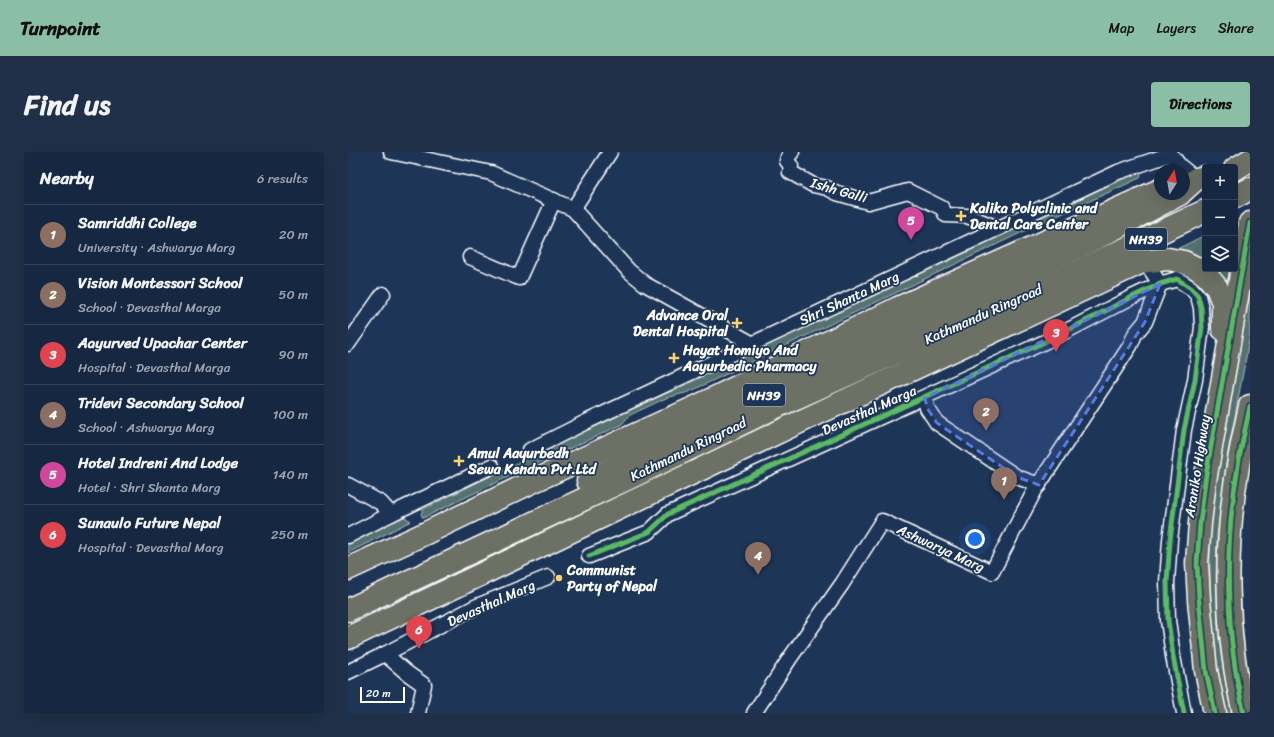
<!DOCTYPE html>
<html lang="en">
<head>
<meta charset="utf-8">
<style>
  body { margin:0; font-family:Sriracha,sans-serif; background:#1f3048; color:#f1f3f6 }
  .controls { position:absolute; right:12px; top:12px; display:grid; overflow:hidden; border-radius:4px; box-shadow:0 4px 16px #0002 }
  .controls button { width:36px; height:36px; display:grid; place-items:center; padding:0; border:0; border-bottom:1px solid #35445a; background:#162841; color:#f1f3f6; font:20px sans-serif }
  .compass { position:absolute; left:806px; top:12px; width:36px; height:36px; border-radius:50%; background:#162841; box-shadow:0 4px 16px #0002; rotate:11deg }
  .scale { position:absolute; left:12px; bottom:10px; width:45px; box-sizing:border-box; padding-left:4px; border:2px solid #fff; border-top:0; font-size:11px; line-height:14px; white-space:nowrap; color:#fff; -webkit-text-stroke:3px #1d3557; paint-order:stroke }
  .you { position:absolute; left:627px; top:387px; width:14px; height:14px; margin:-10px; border:3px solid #fff; border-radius:50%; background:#1a73e8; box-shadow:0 0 0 6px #1a73e833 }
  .badge { display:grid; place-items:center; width:26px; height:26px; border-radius:50%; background:#8abfa5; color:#fff; font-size:13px; font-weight:700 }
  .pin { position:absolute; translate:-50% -33px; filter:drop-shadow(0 1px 2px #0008) }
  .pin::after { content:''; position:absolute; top:21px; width:14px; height:12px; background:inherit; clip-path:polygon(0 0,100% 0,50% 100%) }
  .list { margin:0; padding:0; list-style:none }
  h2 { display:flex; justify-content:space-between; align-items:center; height:52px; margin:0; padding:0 16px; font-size:17px }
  h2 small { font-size:13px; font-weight:400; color:#9ea6b1 }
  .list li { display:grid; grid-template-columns:26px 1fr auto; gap:12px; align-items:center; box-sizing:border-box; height:60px; padding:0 16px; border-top:1px solid #35445a }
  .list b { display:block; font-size:15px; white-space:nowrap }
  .list p { margin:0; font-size:13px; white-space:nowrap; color:#9ea6b1 }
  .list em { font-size:13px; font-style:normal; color:#9ea6b1 }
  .icon { flex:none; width:22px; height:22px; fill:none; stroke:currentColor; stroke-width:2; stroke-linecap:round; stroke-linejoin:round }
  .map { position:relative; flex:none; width:902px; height:561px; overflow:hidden; border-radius:4px }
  header { display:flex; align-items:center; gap:24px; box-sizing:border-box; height:56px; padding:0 20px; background:#8abfa5; color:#111 }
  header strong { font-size:19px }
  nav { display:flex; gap:22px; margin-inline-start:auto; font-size:14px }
  .intro { display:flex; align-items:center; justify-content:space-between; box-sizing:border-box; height:96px; padding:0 24px }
  h1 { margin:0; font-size:28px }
  .button { padding:10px 18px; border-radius:4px; background:#8abfa5; color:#111; font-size:14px; font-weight:700 }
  main { display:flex; gap:24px; padding:0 24px }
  aside { flex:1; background:#162841; border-radius:4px; box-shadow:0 4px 16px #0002 }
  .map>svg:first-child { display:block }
  .green { fill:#567270; stroke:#aab8b8 }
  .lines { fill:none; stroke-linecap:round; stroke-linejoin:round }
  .minor-casing { stroke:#fff; stroke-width:17 }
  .primary-casing { stroke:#fff; stroke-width:25 }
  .trunk-casing { stroke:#fff; stroke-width:25 }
  .minor { stroke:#1d3557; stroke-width:14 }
  .primary { stroke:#6c7065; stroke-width:22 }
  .trunk { stroke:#6c7065; stroke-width:22 }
  .cycleway-casing { stroke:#1d3557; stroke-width:8 }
  .cycleway { stroke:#5cba63; stroke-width:5 }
  .marked { fill:#567ae2; fill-opacity:0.2; stroke:#567ae2; stroke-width:3; stroke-dasharray:8 5; stroke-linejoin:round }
  .poi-dot { fill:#ffd166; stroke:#1d3557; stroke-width:1.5 }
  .labels { text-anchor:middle; stroke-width:3.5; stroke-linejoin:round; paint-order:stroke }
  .shield { fill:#1d3557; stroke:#bbc2cd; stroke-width:1 }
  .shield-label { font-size:13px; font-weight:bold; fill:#fff }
  .street-label { font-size:14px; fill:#fff; stroke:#1d3557 }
  .poi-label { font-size:14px; font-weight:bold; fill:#fff; stroke:#1d3557; text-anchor:start }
</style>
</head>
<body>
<header>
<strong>Turnpoint</strong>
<nav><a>Map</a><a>Layers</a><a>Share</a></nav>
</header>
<div class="intro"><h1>Find us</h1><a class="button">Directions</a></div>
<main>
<aside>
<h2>Nearby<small>6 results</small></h2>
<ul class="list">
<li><span class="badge" style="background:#8d6e63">1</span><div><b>Samriddhi College</b><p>University · Ashwarya Marg</p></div><em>20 m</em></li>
<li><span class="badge" style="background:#8d6e63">2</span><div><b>Vision Montessori School</b><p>School · Devasthal Marga</p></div><em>50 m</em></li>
<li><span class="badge" style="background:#e0444e">3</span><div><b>Aayurved Upachar Center</b><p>Hospital · Devasthal Marga</p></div><em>90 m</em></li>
<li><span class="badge" style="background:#8d6e63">4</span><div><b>Tridevi Secondary School</b><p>School · Ashwarya Marg</p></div><em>100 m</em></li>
<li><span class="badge" style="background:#d1479c">5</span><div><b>Hotel Indreni And Lodge</b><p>Hotel · Shri Shanta Marg</p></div><em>140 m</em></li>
<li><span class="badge" style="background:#e0444e">6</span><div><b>Sunaulo Future Nepal</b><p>Hospital · Devasthal Marg</p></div><em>250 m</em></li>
</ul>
</aside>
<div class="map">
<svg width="902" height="561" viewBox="0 0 902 561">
  <rect width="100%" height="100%" fill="#1d3557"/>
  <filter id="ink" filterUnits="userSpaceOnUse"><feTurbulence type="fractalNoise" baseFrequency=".025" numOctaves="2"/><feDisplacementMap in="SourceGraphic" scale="8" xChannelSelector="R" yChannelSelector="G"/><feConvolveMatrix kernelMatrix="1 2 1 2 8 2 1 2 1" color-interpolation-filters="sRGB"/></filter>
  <g filter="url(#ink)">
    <!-- green -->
    <g class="green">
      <polygon points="791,20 793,23 792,26 685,75 341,240 318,246 282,263 273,273 168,321 75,366 73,362 75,357 281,257 619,100 746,38"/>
      <polygon points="857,83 857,115 819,102"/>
      <polygon points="859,117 882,117 877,141"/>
      <path d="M902,123V184L879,305L869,383L868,425L870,482L875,516L885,561H878C863,490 858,420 865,348Z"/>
      <polygon points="55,364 63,369 0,401 0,390"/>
    </g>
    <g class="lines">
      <defs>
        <g id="minor">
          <polyline points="43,0 143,21 225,57 281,119 297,132 405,192"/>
          <polyline points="444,0 440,5 439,9 443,14 442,20 465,33 479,36 489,41 520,50 560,39 594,56 598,63 619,64 650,76"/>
          <polyline points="821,0 832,14 848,27"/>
          <polyline points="225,57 262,0"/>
          <polyline points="122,105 171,126 206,48"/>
          <polyline points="797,109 812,132"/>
          <polyline points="0,192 35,142"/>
          <polyline points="577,246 579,256 589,271 669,325 691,333"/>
          <polyline points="182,298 238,270 770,20 823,2"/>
          <polyline points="0,333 33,351 43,362 144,314"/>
          <polyline points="0,384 43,362"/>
          <polyline points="241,404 301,380 320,362 703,187 784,145 812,132 829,127 843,136 850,144 853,156 854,175 847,228 836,278 822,388 819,430 820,468 825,504 836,561"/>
          <polyline points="37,502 59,521 76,533 70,561"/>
          <polyline points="0,520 37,502 129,454 200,425"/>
          <polyline points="406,561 442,506 494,432 534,369 644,420 687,338 782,194 787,182 797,170 812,132"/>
        </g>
        <g id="primary">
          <polyline points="0,417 76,382 186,329 352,253 550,156 812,38"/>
          <polyline points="0,486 443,274 792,111"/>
        </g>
        <g id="trunk">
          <polyline points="887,17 902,8"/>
          <polyline points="836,38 848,27 857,25"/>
          <polyline points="887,45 902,37"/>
          <polyline points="699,154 724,133 739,115 820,107 836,110 850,117 860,125 869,136 875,151 875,177"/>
          <polyline points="240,329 503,200 739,91 832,42"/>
          <polyline points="0,458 281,326 430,254 739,115 857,59"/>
          <polyline points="867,561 858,519 851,448 849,411 852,371 857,329 902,71"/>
          <path d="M896,561C877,483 876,393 890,314C893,294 898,274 902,254"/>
        </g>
      </defs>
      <!-- minor casing -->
      <use href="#minor" class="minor-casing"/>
      <!-- primary casing -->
      <use href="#primary" class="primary-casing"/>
      <!-- trunk casing -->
      <use href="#trunk" class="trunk-casing"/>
      <!-- minor -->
      <use href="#minor" class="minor"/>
      <!-- primary -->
      <use href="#primary" class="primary"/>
      <!-- trunk -->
      <use href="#trunk" class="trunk"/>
      <defs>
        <g id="cycleway">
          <polyline points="241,404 301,380 320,362 703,187 784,145 812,132 829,127 843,136 850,144 853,156 854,175 847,228 836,278 822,388 819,430 820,468 825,504 836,561"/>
          <polyline points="867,561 858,519 851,448 849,411 852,371 857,329 902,71"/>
          <path d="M896,561C877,483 876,393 890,314C893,294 898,274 902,254"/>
        </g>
      </defs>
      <!-- cycleway casing -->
      <use href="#cycleway" class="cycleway-casing"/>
      <!-- cycleway -->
      <use href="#cycleway" class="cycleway"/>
    </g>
  </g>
  <!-- marked area -->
  <path class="marked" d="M812,132L797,170L691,333L669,325L589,271L579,256L577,246Z"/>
  <!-- markers -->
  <g class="poi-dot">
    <path d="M611 58h4v4h4v4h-4v4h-4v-4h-4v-4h4z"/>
    <path d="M387 165h4v4h4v4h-4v4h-4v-4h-4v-4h4z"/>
    <path d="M324 200h4v4h4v4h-4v4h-4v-4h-4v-4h4z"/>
    <path d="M109 303h4v4h4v4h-4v4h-4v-4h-4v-4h4z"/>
    <circle cx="211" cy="426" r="4"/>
  </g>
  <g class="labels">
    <!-- shield labels -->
    <g class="shield">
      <rect x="777" y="76" width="42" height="22" rx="3"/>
      <rect x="395" y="232" width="42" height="22" rx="3"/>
    </g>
    <g class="shield-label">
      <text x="798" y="92">NH39</text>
      <text x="416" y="248">NH39</text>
    </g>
    <!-- street labels -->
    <g class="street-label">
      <text transform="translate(491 38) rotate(16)" y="5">Ishh Galli</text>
      <text transform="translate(501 146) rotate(-25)" y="5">Shri Shanta Marg</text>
      <text transform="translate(635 162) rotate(-24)" y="5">Kathmandu Ringroad</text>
      <text transform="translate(521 258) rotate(-24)" y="5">Devasthal Marga</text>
      <text transform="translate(340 297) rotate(-26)" y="5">Kathmandu Ringroad</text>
      <text transform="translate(849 314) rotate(-81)" y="5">Araniko Highway</text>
      <text transform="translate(593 396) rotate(25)" y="5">Ashwarya Marg</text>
      <text transform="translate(143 451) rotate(-24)" y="5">Devasthal Marg</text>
    </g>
    <!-- poi labels -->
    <g class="poi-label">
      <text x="622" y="61">Kalika Polyclinic and<tspan x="622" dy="16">Dental Care Center</tspan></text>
      <text x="380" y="168" text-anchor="end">Advance Oral<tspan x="380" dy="16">Dental Hospital</tspan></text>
      <text x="335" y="203">Hayat Homiyo And<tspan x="335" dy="16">Aayurbedic Pharmacy</tspan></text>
      <text x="120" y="306">Amul Aayurbedh<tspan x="120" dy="16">Sewa Kendra Pvt.Ltd</tspan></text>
      <text x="219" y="423">Communist<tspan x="219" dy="16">Party of Nepal</tspan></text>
    </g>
  </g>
</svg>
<div class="controls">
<button>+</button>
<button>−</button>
<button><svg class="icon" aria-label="layers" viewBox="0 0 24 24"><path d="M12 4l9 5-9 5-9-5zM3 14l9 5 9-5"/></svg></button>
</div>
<svg class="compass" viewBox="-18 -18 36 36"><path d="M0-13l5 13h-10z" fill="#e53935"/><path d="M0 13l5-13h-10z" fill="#9ea6b1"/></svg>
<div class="scale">20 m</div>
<div class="you"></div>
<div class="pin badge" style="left:656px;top:348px;background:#8d6e63">1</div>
<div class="pin badge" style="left:638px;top:279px;background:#8d6e63">2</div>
<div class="pin badge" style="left:708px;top:200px;background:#e0444e">3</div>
<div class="pin badge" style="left:410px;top:423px;background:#8d6e63">4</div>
<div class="pin badge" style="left:563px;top:88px;background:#d1479c">5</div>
<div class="pin badge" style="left:71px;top:497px;background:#e0444e">6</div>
</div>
</main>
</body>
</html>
